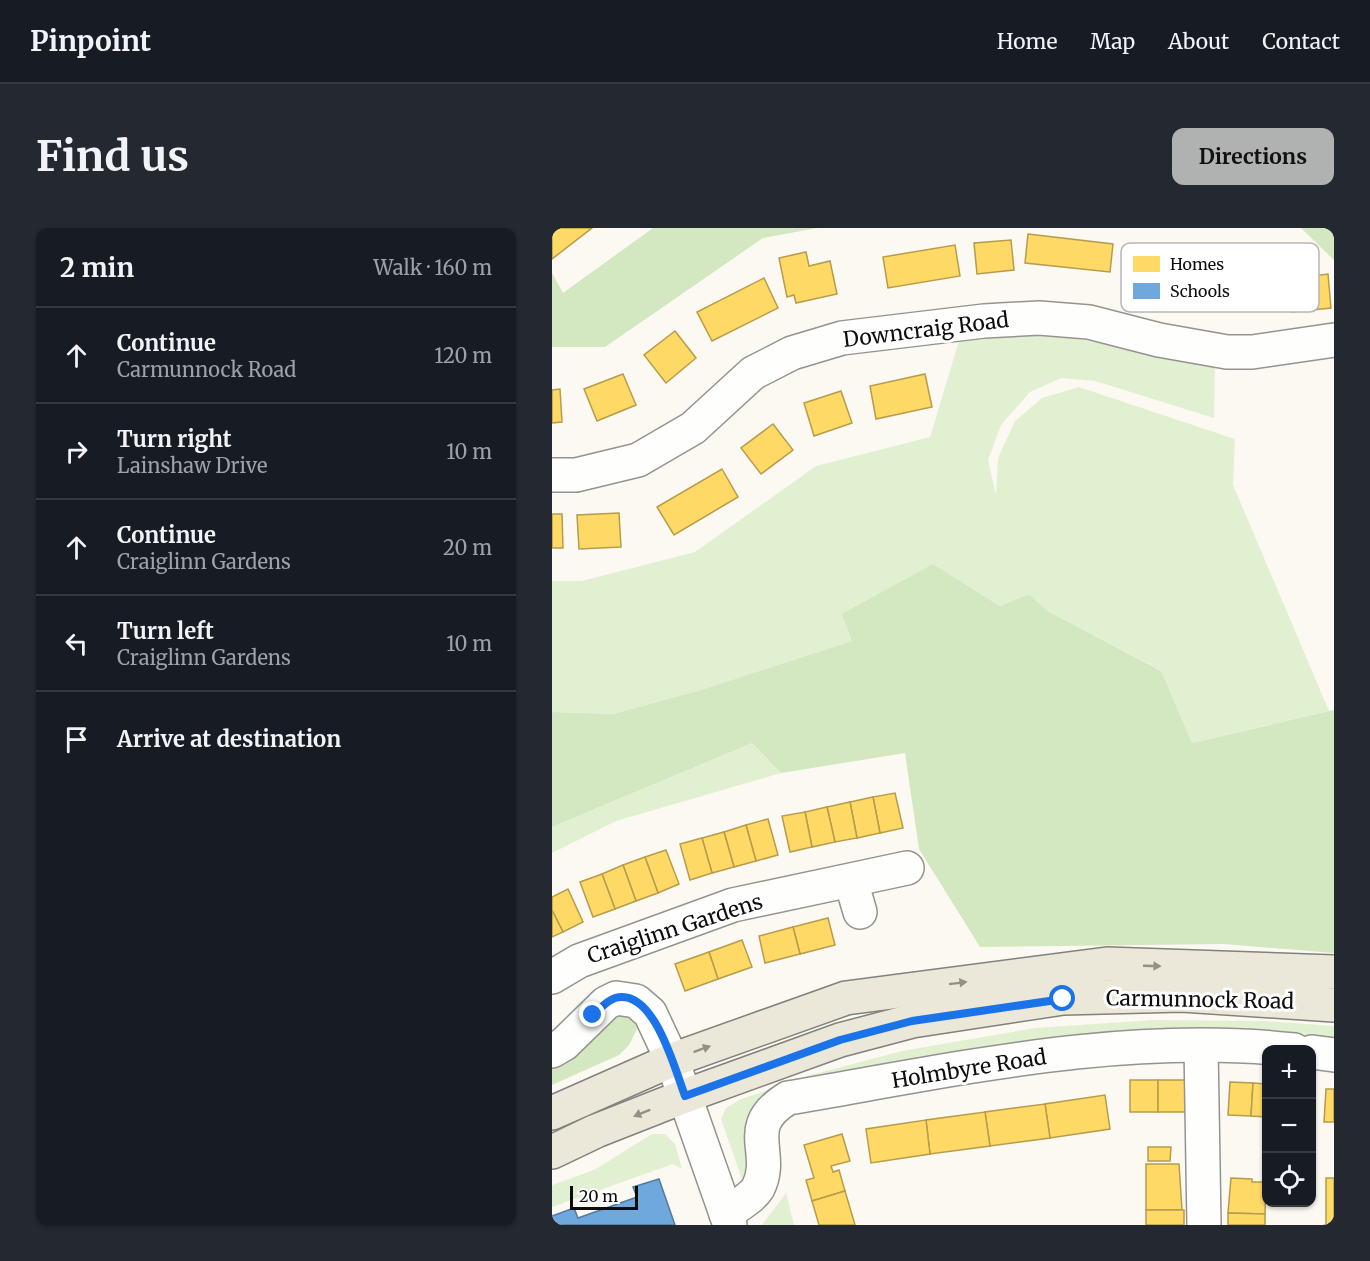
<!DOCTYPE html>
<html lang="en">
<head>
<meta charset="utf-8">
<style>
  body { margin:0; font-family:Merriweather,serif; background:#242831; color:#f1f3f6 }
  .controls { position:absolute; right:18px; bottom:18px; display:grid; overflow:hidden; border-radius:12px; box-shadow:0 2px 4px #0004 }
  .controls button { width:54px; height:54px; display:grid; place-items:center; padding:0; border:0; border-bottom:2px solid #363941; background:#171b24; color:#f1f3f6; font:30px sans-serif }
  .scale { position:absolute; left:18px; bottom:15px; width:68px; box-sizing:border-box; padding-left:6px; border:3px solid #0d0d0d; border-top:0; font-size:16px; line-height:21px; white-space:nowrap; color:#0d0d0d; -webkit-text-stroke:4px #fff; paint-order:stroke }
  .stop { position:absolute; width:18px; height:18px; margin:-14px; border:4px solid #1a73e8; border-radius:50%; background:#fff }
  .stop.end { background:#1a73e8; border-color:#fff; box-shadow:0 2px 6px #0008 }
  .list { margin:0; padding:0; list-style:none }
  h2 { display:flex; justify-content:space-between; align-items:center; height:78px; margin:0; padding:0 24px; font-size:26px }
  h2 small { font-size:20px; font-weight:400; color:#9ea1a6 }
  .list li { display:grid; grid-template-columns:39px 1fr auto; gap:18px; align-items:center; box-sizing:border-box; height:96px; padding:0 24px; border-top:2px solid #363941 }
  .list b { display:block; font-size:22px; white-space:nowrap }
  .list p { margin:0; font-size:20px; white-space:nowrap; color:#9ea1a6 }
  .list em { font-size:20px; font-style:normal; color:#9ea1a6 }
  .icon { flex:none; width:33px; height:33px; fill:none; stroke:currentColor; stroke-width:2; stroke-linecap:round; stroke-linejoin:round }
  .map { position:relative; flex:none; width:782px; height:997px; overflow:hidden; border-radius:12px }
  header { display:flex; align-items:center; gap:36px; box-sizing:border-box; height:84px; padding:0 30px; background:#171b24; border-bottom:2px solid #363941 }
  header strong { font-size:28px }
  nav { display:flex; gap:33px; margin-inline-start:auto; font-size:21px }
  .intro { display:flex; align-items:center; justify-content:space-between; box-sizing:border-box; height:144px; padding:0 36px }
  h1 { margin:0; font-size:42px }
  .button { padding:15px 27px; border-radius:12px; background:#b0b1b1; color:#111; font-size:21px; font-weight:700 }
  main { display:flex; gap:36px; padding:0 36px }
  aside { flex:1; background:#171b24; border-radius:12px; box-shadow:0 2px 4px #0004 }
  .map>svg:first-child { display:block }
  .green { fill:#e2f0d2 }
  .forest { fill:#d3e7c0 }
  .homes { fill:#ffd966; stroke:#b69c4b; stroke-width:1.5 }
  .schools { fill:#6fa8dc; stroke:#527a9e; stroke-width:1.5 }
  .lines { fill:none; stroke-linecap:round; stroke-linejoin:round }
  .minor-casing { stroke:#949390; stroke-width:36 }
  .major-casing { stroke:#81817d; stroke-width:36 }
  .minor { stroke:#fefefd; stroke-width:33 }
  .major { stroke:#ebe8d9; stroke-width:33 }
  .oneway { fill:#929087 }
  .route { stroke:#1a73e8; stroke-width:8 }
  .labels { text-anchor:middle; stroke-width:6; stroke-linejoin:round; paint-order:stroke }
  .street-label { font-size:21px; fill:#0d0d0d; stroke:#fff }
  .key { fill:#fff; stroke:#b6b6b6; stroke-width:1.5 }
  .key-label { font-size:16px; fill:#0d0d0d }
</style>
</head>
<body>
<header>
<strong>Pinpoint</strong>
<nav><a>Home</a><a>Map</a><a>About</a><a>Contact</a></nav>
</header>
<div class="intro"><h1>Find us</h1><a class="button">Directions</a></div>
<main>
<aside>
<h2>2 min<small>Walk · 160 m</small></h2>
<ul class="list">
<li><svg class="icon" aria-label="ahead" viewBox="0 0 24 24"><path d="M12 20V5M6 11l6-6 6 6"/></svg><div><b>Continue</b><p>Carmunnock Road</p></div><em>120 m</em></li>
<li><svg class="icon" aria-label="right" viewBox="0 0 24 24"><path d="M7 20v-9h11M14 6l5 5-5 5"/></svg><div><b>Turn right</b><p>Lainshaw Drive</p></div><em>10 m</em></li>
<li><svg class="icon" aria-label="ahead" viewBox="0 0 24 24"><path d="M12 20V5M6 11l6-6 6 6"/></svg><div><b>Continue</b><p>Craiglinn Gardens</p></div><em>20 m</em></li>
<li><svg class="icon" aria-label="left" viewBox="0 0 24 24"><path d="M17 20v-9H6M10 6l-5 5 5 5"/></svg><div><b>Turn left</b><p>Craiglinn Gardens</p></div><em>10 m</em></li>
<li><svg class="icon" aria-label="arrive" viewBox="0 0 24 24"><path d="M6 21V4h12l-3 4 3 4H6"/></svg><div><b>Arrive at destination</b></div></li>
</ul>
</aside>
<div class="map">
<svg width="782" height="997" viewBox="0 0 782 997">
  <rect width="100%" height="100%" fill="#fbf9f1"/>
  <!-- green -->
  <g class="green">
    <polygon points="502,106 663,139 662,190 543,153 509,150 478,164 449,197 436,232 444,267 446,230 463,193 490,170 527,159 683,211 681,257 777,483 640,515 608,442 494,382 477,366 448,378 381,336 300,413 149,462 61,486 0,484 0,353 30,353 143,324 264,238 378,209 407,113"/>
    <polygon points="200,515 229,545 64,593 0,625 0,599"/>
    <polygon points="602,792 713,793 782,798 782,816 227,866 204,938 191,954 169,891 174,880 187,872 259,847 350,823 483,800"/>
    <polygon points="100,906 113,906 123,916 130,941 121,936 0,979 0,957 42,942"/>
    <polygon points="234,965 242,997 210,997"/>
  </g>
  <!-- forest -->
  <g class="forest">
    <polygon points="101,0 265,0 211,10 53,119 0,119 0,45 11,65"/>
    <polygon points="749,0 782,0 782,32"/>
    <polygon points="381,336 448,378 477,366 494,382 609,443 640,515 782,482 782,725 672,716 428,719 367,621 353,525 229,545 200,515 0,599 0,484 61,486 149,462 300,413 290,386"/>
    <path d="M73,785L82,791L85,801L77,817L67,827L0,857V841C33,833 43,795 73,785Z"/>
  </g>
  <!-- homes -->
  <g class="homes">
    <polygon points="0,0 40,0 0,31"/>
    <polygon points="476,6 561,16 558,44 473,35"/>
    <polygon points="459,12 462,42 425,46 422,15"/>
    <polygon points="403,17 408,48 336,60 331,29"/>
    <polygon points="254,24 257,38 278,33 285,66 244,75 242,67 235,69 227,30"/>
    <polygon points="776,46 779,80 740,84 736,51"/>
    <polygon points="212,50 226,80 160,113 145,84"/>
    <polygon points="123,103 144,130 114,155 92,127"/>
    <polygon points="71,146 84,177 45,193 32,161"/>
    <polygon points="373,146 380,179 324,191 318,158"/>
    <polygon points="8,161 10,194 0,195 0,162"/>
    <polygon points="289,163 300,195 262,208 252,175"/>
    <polygon points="221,196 241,222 209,246 189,220"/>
    <polygon points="170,241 186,269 122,307 105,279"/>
    <polygon points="67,285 69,319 27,321 25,287"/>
    <polygon points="0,286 10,286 11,320 0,320"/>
    <polygon points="343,565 351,600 328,605 321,569"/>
    <polygon points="321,569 328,605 305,610 298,574"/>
    <polygon points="298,574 305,610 283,614 275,579"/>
    <polygon points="275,579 283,614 260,619 253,584"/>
    <polygon points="253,584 260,619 238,624 230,588"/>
    <polygon points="216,591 226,627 204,633 194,597"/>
    <polygon points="194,597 204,633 182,639 172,604"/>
    <polygon points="172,604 182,639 160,645 150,610"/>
    <polygon points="150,610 160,645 138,652 128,616"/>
    <polygon points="114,622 127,656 106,665 93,629"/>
    <polygon points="93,629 106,665 84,673 71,637"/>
    <polygon points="71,637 84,673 63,681 50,646"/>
    <polygon points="50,646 63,681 41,689 28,654"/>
    <polygon points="16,661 31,694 11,704 0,682 0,669"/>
    <polygon points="0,682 11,704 0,709"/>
    <polygon points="276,690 283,717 248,726 241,699"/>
    <polygon points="241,699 248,726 213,735 207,708"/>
    <polygon points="190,712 200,739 166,751 157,724"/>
    <polygon points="157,724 166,751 133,763 123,736"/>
    <rect x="578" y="852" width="28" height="32"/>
    <polygon points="606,852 634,852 633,884 606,884"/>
    <polygon points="678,854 701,855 699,888 676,887"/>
    <polygon points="701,855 714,856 714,889 699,888"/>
    <polygon points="774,861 782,861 782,894 772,894"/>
    <polygon points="553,867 558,901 498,910 493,876"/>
    <polygon points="493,876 498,910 438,918 433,884"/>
    <polygon points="433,884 438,918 378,926 374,892"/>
    <polygon points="374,892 378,926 319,935 314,901"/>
    <polygon points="290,906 298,933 279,938 281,944 287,942 293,963 260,973 254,952 262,950 252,917"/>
    <polygon points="596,919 619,919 618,933 596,933"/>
    <polygon points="594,936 627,936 630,982 594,982"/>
    <polygon points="679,950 700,951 700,954 714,954 713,986 676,985"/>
    <rect x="774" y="950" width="8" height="47"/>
    <polygon points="293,963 303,997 267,997 260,973"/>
    <rect x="594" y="982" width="38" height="15"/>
    <polygon points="676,985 713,986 713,997 676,997"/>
  </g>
  <!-- schools -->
  <polygon class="schools" points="107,951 123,997 0,997 0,988 22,980 26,990 85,969 81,959"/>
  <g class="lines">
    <defs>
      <g id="minor">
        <polyline points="0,247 24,247 86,232 141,200 201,145 240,125 290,110 432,93 487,90 537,94 607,112 675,124 700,124 782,112"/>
        <polyline points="299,653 308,684"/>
        <polyline points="0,749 27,733 181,677 355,640"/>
        <polyline points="649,818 652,997"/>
        <polyline points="0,823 12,816 54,775 64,770 84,773 98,785 120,832 178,997"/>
        <polyline points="760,824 782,827"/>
        <path d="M174,986C183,979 200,970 206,960C224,924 188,899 236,870C402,842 573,803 742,822"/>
      </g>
      <g id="major">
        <polyline points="0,885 120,832 294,770 555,736 782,744"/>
        <polyline points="0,924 44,903 133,868 288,812 360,793 511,770 630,767 782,777"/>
      </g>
    </defs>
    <!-- minor casing -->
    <use href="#minor" class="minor-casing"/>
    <!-- major casing -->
    <use href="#major" class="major-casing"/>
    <!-- minor -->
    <use href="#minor" class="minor"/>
    <!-- major -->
    <use href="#major" class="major"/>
  </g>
  <!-- one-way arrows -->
  <defs><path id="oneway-solid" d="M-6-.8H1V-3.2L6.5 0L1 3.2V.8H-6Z" transform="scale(1.5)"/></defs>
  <g class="oneway">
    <use href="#oneway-solid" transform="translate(600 738) rotate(2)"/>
    <use href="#oneway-solid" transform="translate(406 755) rotate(-7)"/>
    <use href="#oneway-solid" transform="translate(150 821) rotate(-20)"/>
    <use href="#oneway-solid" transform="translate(90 885) rotate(158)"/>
  </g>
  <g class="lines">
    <!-- route -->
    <path class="route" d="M41,787C48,781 54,773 63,770C102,759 123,842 133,868L288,812L360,793L511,771"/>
  </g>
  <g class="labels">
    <!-- street labels -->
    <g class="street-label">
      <text transform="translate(374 102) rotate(-7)" y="7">Downcraig Road</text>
      <text transform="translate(123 701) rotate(-18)" y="7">Craiglinn Gardens</text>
      <text transform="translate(648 772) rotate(1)" y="7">Carmunnock Road</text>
      <text transform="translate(417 841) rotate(-9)" y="7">Holmbyre Road</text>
    </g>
  </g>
  <!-- legend -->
  <rect x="569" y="15" width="198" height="69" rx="9" class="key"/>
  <rect x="581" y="28" width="27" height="16" fill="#ffd966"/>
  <rect x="581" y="55" width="27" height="16" fill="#6fa8dc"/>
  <g class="key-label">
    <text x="618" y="42">Homes</text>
    <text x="618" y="69">Schools</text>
  </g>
</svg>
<div class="controls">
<button>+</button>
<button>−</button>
<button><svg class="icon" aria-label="locate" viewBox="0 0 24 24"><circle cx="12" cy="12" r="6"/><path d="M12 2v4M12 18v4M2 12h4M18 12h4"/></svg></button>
</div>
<div class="scale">20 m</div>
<div class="stop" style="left:511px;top:771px"></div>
<div class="stop end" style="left:41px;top:787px"></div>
</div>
</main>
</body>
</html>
